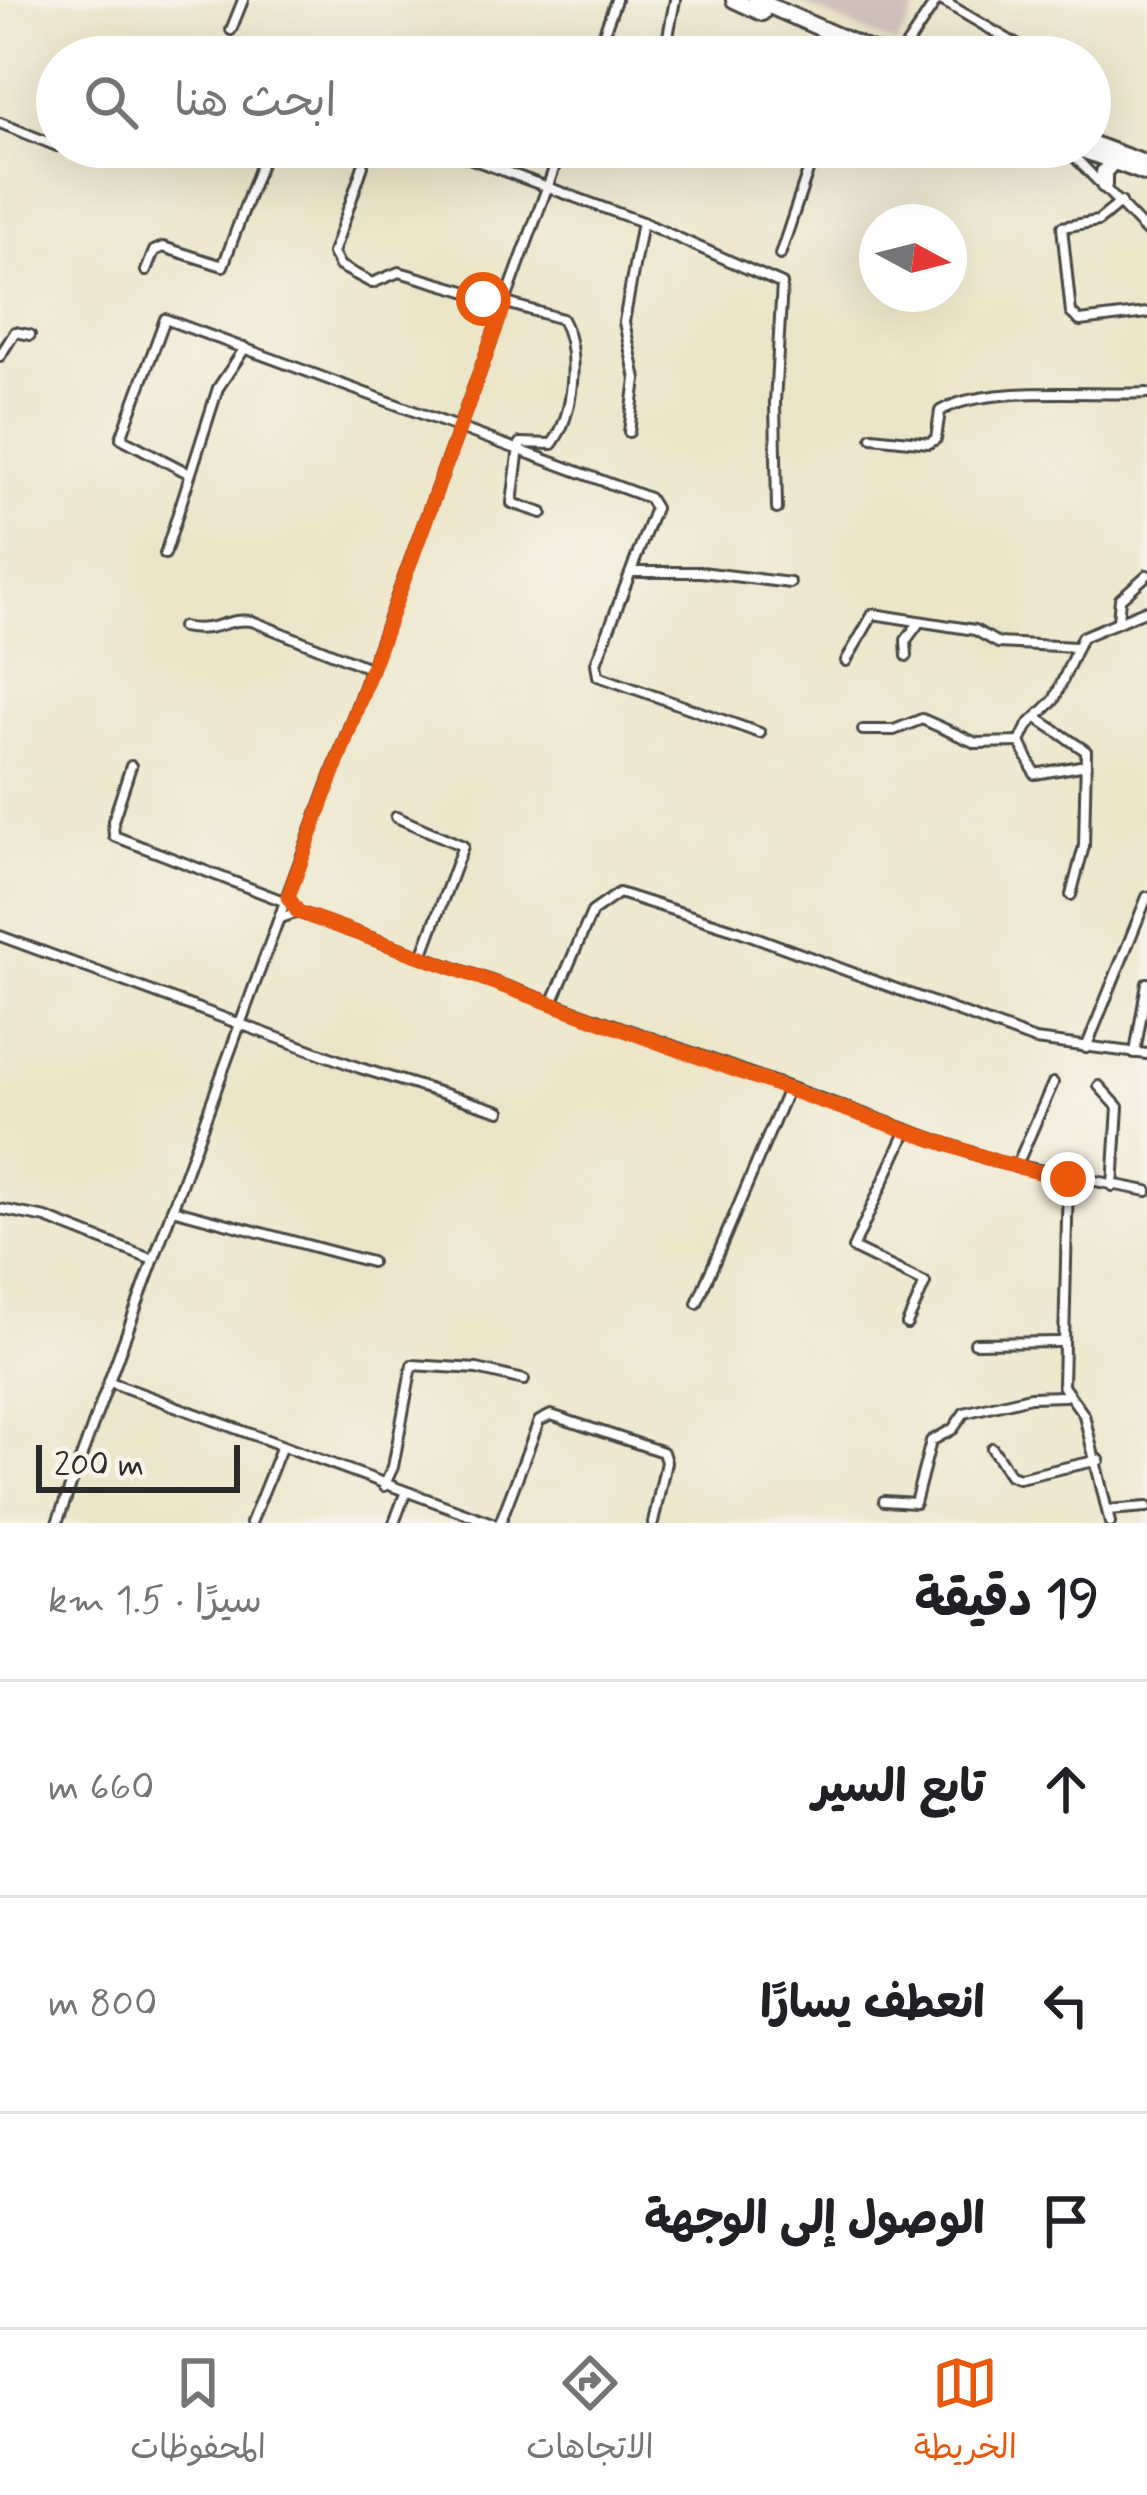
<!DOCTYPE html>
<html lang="ar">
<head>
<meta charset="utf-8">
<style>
  body { margin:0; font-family:Mynerve,"Playpen Sans Arabic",sans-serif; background:#f2f2f2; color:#202124; direction:rtl }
  .compass { position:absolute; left:859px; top:204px; width:108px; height:108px; border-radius:50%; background:#fff; box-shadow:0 12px 48px #0002; rotate:97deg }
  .scale { position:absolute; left:36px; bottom:30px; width:204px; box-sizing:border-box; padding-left:12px; border:6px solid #2b2b2b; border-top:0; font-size:33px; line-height:42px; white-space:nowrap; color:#2b2b2b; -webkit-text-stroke:9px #f7f3e8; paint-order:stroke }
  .stop { position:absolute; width:36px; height:36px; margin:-27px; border:9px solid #ea580c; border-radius:50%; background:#fff }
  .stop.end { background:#ea580c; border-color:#fff; box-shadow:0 3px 12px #0008 }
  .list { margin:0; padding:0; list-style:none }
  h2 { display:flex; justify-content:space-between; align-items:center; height:156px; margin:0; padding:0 48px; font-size:51px }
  h2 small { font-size:39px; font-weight:400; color:#757577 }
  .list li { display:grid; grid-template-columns:78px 1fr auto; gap:36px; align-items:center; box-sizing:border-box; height:216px; padding:0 48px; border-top:3px solid #e0e0e0 }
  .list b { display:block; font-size:45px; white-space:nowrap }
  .list em { font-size:39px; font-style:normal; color:#757577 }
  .icon { flex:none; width:66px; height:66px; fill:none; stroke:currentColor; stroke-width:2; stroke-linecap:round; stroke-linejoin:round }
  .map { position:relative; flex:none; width:1147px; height:1523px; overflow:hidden; direction:ltr }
  .search { position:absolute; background:#fff; box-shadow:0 12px 48px #0002; left:36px; right:36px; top:36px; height:132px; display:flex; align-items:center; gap:30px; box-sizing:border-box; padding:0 42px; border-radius:66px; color:#757577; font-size:45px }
  .sheet { height:804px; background:#fff }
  nav { display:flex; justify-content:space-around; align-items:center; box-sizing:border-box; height:168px; border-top:3px solid #e0e0e0; background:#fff; font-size:33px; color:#757577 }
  nav a { display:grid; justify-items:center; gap:6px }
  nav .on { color:#ea580c }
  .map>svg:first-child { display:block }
  .industrial { fill:#d0c0bc }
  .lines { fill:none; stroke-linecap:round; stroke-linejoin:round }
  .minor-casing { stroke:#484743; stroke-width:14 }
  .highway-casing { stroke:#484743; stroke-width:20 }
  .minor { stroke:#fff; stroke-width:8 }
  .highway { stroke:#fff; stroke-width:14 }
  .route { stroke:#ea580c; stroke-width:15 }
</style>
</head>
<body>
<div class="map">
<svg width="1147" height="1523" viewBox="0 0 1147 1523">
  <rect width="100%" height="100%" fill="#f7f3e8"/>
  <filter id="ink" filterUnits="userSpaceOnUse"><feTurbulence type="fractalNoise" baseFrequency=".00833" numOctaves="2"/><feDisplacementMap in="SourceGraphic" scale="24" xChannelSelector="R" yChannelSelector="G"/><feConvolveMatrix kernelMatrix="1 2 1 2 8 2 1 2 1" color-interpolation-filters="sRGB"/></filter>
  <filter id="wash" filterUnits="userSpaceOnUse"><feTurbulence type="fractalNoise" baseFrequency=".004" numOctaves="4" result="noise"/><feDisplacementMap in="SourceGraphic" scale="48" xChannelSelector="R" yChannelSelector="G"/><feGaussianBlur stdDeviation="2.7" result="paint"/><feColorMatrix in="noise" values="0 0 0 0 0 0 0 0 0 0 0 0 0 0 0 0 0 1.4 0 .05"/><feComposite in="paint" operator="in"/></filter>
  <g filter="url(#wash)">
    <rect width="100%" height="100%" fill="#ebe5c8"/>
    <!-- industrial -->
    <polygon class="industrial" points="793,0 922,0 896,45"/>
  </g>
  <g filter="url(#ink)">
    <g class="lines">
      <defs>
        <g id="minor">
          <polyline points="941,0 1038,57"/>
          <polyline points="231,30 243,0"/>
          <polyline points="595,57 616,0"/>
          <polyline points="664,57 675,0"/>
          <polyline points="899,57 937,0"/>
          <polyline points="0,123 57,146"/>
          <polyline points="439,147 642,222 782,284 775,402 777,509"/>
          <polyline points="1065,147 1147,232"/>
          <polyline points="184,159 189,147"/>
          <path d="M363,166L333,253L340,266L372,283L399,272L562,319C580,352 574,415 552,444L520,443"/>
          <polyline points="1121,202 1098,221 1062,227 1071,313 1080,321 1147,313"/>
          <polyline points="780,255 816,147"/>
          <polyline points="146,271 154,251 163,247 223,266 267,147"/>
          <polyline points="0,356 15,332 30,335"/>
          <polyline points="629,432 636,379 624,322 642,222"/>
          <path d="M872,437L929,443L936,439L940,411C984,384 1094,396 1147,393"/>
          <polyline points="519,447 512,503 542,513"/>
          <polyline points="190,474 121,438 165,319 649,498 655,508 596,663 598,676 760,733"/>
          <polyline points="165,554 218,388 245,348"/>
          <polyline points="631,572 701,572 790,583"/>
          <polyline points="1118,621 1120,599 1147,575"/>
          <path d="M182,627C216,634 226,617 252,621L369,668"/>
          <polyline points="907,656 906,640 918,624"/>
          <polyline points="846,661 873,614 975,630 998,643 1076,647"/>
          <polyline points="1040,720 1086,751 1084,846 1071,895"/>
          <polyline points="863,730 894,730 922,719 976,743 1020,742 1028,725 1054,700 1082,637 1147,610"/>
          <polyline points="1020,742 1035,774 1086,765"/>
          <polyline points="131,766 113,821 114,836 286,902"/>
          <polyline points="396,817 463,846 422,956"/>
          <polyline points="281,918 298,912 998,1162 1147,1191"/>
          <polyline points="0,936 360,1068 500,1111"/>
          <polyline points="552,1003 592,912 619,893 739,931 1035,1040 1147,1054"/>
          <polyline points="1086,1048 1147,897"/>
          <polyline points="1135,1053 1147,983"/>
          <polyline points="1099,1086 1118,1107 1113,1186"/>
          <polyline points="907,1130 853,1248 925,1283 907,1324"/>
          <polyline points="1016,1167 1053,1083"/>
          <polyline points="1068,1179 1063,1386 1084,1415 1110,1523"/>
          <polyline points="0,1209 46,1218 153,1260"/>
          <polyline points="172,1209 371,1262"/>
          <polyline points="697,1303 788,1089"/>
          <polyline points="975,1343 1060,1342"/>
          <polyline points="110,1382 492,1523"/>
          <polyline points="992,1448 1010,1475 1019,1478 1099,1460"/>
          <polyline points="384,1486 393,1467 412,1365 477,1369 524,1380"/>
          <polyline points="884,1501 915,1503 931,1441 953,1429 964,1413 1030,1397 1065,1396"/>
          <polyline points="1108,1510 1147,1507"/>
          <polyline points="57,1523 562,147"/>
          <polyline points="251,1523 281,1448"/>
          <polyline points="394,1523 405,1494"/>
          <polyline points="500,1523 539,1421 551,1415 663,1452 666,1462 653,1523"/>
        </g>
        <g id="highway">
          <polyline points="734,0 762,13"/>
          <polyline points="756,0 886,57"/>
          <polyline points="1090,143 1147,164"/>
          <polyline points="1074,147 1147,174"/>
          <polyline points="1104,185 1104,172 1113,162"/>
        </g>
      </defs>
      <!-- minor casing -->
      <use href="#minor" class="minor-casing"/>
      <!-- highway casing -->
      <use href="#highway" class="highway-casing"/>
      <!-- minor -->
      <use href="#minor" class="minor"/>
      <!-- highway -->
      <use href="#highway" class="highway"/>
    </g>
  </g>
  <g class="lines" filter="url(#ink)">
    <!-- route -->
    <polyline class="route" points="483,299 505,303 288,897 298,912 815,1099 998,1162 1068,1179"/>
  </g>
</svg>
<svg class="compass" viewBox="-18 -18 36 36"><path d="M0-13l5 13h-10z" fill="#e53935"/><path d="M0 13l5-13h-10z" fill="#757577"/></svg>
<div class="scale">200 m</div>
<div class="stop" style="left:483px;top:299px"></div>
<div class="stop end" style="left:1068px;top:1179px"></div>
<div class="search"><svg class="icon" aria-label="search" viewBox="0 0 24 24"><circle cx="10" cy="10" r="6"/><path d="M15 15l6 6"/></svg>ابحث هنا</div>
</div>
<section class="sheet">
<h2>19 دقيقة<small>سيرًا · 1.5 km</small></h2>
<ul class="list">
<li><svg class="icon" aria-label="ahead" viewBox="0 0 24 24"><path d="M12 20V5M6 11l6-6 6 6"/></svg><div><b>تابع السير</b></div><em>660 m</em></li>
<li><svg class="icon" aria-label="left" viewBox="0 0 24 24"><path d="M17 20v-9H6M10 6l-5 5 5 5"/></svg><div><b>انعطف يسارًا</b></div><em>800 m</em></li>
<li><svg class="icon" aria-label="arrive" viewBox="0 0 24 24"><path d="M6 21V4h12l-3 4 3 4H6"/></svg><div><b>الوصول إلى الوجهة</b></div></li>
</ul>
</section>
<nav>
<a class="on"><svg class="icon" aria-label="map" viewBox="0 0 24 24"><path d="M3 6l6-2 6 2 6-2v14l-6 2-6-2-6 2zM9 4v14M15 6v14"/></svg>الخريطة</a>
<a><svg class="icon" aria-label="directions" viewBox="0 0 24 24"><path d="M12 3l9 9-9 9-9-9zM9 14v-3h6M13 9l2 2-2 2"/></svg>الاتجاهات</a>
<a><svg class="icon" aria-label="saved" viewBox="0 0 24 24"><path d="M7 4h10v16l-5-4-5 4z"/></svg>المحفوظات</a>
</nav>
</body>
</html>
